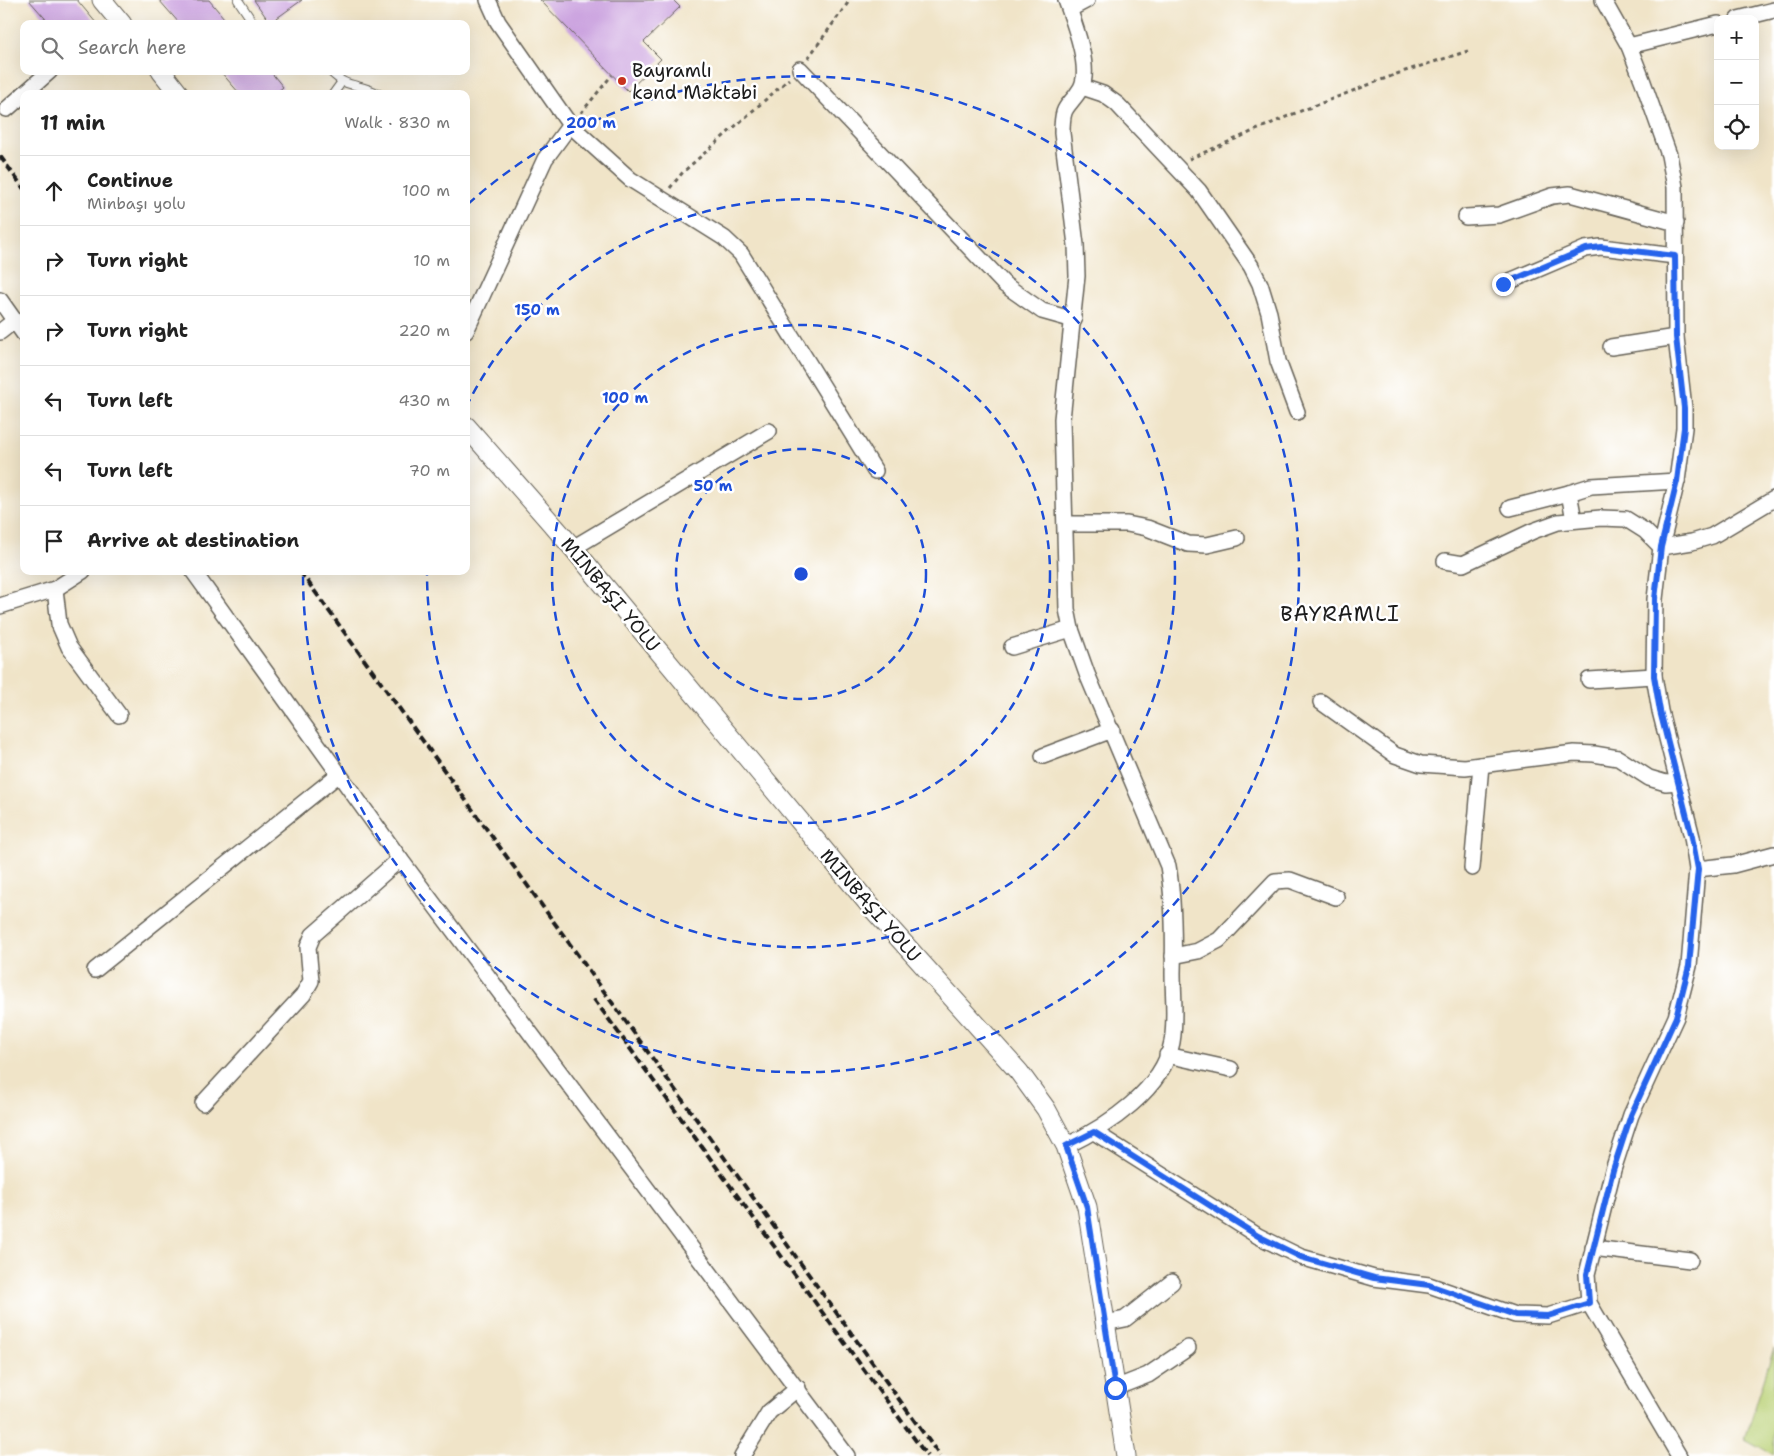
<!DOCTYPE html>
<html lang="en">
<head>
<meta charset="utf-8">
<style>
  body { margin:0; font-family:"Shantell Sans",sans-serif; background:#f2f2f2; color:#222 }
  .controls { position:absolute; right:15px; top:15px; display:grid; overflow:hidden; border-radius:10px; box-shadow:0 5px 20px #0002 }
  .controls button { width:45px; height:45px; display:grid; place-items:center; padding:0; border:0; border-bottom:1px solid #e0e0e0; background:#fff; color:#222; font:25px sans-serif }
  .stop { position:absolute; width:15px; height:15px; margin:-11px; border:4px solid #2563eb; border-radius:50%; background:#fff }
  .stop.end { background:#2563eb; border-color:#fff; box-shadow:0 1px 5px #0008 }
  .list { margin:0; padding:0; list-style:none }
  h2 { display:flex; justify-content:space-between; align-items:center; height:65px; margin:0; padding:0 20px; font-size:21px }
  h2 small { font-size:16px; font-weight:400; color:#767676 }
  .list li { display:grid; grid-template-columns:32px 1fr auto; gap:15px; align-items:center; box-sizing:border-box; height:70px; padding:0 20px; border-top:1px solid #e0e0e0 }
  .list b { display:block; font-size:19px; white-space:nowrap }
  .list p { margin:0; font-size:16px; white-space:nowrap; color:#767676 }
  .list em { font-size:16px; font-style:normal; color:#767676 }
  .icon { flex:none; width:28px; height:28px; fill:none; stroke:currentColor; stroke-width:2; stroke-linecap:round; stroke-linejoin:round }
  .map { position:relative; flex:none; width:1774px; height:1456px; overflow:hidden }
  .search { position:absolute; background:#fff; box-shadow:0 5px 20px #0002; left:20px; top:20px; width:450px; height:55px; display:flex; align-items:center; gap:12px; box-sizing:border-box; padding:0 18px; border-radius:10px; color:#767676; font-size:19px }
  .panel { position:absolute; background:#fff; box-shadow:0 5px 20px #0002; left:20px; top:90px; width:450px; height:485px; border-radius:10px }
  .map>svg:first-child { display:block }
  .green { fill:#b9d074; stroke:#6a7648 }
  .building { fill:#cba2df }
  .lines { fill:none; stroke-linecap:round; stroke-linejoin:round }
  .service-casing { stroke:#666258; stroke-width:10 }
  .minor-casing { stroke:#666258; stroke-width:18 }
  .tertiary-casing { stroke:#666258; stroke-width:21 }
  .path { stroke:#666258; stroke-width:3; stroke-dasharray:4 4; stroke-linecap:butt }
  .service { stroke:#fff; stroke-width:8 }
  .minor { stroke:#fff; stroke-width:15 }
  .tertiary { stroke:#fff; stroke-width:19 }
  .rail { stroke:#1c1c1c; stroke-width:4; stroke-dasharray:8 4; stroke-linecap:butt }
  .route { stroke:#2563eb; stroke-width:6 }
  .ring { fill:none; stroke:#1d4ed8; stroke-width:2.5; stroke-dasharray:9 6 }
  .poi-dot { fill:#c8321e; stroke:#fff; stroke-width:2 }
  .labels { text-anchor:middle; stroke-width:5; stroke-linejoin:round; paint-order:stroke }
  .poi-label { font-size:19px; fill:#1c1c1c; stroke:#fff; text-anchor:start }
  .street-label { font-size:19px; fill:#1c1c1c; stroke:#fff }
  .quarter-label { font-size:21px; letter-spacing:1px; fill:#1c1c1c; stroke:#fff }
  .centre { fill:#1d4ed8; stroke:#fff; stroke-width:2.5 }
  .ring-label { font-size:15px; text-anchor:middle; font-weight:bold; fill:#1d4ed8; stroke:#fff; stroke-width:5; stroke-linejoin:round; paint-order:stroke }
</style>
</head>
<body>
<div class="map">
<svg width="1774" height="1456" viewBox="0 0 1774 1456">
  <rect width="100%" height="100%" fill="#fff"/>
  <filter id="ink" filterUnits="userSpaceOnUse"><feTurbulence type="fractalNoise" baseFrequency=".02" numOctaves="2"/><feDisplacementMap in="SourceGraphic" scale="10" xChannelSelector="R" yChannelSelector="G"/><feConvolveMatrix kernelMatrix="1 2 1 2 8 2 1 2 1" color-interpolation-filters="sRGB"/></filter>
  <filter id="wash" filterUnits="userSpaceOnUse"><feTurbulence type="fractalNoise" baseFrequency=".0096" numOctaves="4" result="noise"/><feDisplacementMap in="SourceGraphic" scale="20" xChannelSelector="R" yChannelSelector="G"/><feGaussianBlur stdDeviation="1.12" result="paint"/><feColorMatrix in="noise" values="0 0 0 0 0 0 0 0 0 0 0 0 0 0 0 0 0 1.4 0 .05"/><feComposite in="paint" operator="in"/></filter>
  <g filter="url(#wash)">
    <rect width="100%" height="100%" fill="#f0e4c8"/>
    <!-- green -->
    <polygon class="green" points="1774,1348 1774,1455 1745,1439"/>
    <g id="blocks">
      <!-- building -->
      <g class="building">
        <polygon points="29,0 77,0 97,24 50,24"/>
        <polygon points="159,0 209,0 229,24 180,24"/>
        <polygon points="254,0 302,0 270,23"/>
        <polygon points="540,0 673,0 680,7 644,42 661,59 628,91"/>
        <polygon points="220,71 270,71 283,87 275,94 240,94"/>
      </g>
    </g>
  </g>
  <g filter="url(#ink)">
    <use href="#blocks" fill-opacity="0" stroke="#666258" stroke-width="1"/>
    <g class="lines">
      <defs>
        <g id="service">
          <polyline points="238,0 254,24"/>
          <path d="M330,71C348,90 358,82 379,94"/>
          <polyline points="333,94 341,83"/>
        </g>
        <g id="minor">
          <polyline points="488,0 498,22 570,125 630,179 724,238 741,254 875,471"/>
          <polyline points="1603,0 1629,46 1643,82 1669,155 1675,187 1676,337 1684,408 1684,428 1677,481 1661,547 1655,599 1654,676 1660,711 1692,837 1697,869 1689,966 1676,1017 1631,1115 1613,1170 1587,1274 1589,1303 1679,1456"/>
          <polyline points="1070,9 1087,0"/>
          <polyline points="1738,19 1774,10"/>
          <polyline points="1629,46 1718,24"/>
          <polyline points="800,69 1005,285 1042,311 1074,320"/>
          <polyline points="1082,87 1103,94 1117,104 1199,191 1251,266 1260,284 1269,313 1278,361 1297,412"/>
          <polyline points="24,94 50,71"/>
          <polyline points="7,109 24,94"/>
          <polyline points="1466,217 1499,215 1552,196 1570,194 1676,223"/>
          <polyline points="1503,284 1585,249 1601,247 1675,256"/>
          <polyline points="0,300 24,334"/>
          <polyline points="466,331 545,159 570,125"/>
          <polyline points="0,332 14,321"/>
          <polyline points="1611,347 1676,337"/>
          <polyline points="1510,508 1569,493"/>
          <polyline points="1574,520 1569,493 1591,486 1677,481"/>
          <polyline points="1065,524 1127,524 1147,528 1188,544 1207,545 1237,538"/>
          <polyline points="573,548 769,431"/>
          <polyline points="1445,561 1463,564 1533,531 1558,522 1601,518 1626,519 1645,531 1661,547 1692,542 1712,536 1774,499"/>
          <polyline points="193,571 400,859 847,1456"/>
          <polyline points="55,589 59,624 69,647 119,715"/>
          <polyline points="0,606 55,589 83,571"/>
          <polyline points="1012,647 1071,629"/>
          <polyline points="1589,680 1654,676"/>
          <polyline points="1321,702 1395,755 1421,764 1465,767 1574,753 1594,754 1618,758 1649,778 1666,783 1678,782"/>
          <polyline points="1043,756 1112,730"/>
          <polyline points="1472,868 1481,765"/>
          <polyline points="1697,869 1733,865 1774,854"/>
          <polyline points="1173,956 1198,951 1219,940 1275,881 1290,880 1336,897"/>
          <polyline points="95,970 338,775"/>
          <polyline points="1167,1055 1231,1069"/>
          <polyline points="203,1103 303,995 311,981 308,947 313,935 400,859"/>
          <polyline points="1094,1132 1258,1236 1301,1257 1374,1278 1429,1285 1515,1315 1548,1316 1589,1303"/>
          <path d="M1066,1146C1107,1126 1163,1090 1172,1042C1176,1020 1173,995 1173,973C1174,937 1174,901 1168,866L1087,674L1071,629L1067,609L1062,419L1077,276L1076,245L1062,133C1062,102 1068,110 1081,88C1092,68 1073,20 1066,0"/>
          <polyline points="1593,1248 1690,1260"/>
          <polyline points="1105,1323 1125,1319 1172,1282"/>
          <polyline points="1115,1388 1148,1375 1188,1348"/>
          <polyline points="742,1456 769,1412 798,1388"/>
        </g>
        <g id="tertiary">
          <polyline points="102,0 122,24"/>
          <polyline points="161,71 179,94"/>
          <polyline points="466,426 573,548 872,908 1019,1072 1046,1109 1066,1146 1087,1207 1126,1456"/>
        </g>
      </defs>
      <!-- service casing -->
      <use href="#service" class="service-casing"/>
      <!-- minor casing -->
      <use href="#minor" class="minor-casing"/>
      <!-- tertiary casing -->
      <use href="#tertiary" class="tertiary-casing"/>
      <!-- path -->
      <g class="path">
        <polyline points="808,58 850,0"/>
        <polyline points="581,113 612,75"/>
        <polyline points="1189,159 1293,114 1402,72 1468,51"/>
        <polyline points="670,188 683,172 789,79"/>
      </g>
      <!-- service -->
      <use href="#service" class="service"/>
      <!-- minor -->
      <use href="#minor" class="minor"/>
      <!-- tertiary -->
      <use href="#tertiary" class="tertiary"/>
      <!-- rail -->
      <g class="rail">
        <polyline points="0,156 24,189"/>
        <polyline points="300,571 940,1456"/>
        <polyline points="594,999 927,1456"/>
      </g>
    </g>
  </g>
  <g class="lines" filter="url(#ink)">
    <!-- route -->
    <polyline class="route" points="1115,1388 1087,1207 1066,1146 1094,1132 1258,1236 1301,1257 1374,1278 1429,1285 1515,1315 1548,1316 1589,1303 1587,1274 1613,1170 1631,1115 1676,1017 1689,966 1698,869 1692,837 1660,711 1654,676 1655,599 1661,547 1677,481 1684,428 1684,408 1676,337 1675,256 1601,247 1586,249 1503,284"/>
  </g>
  <!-- distance rings -->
  <g class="ring">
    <circle cx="801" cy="574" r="125"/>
    <circle cx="801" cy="574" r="249"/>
    <path d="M466 407A374 374 0 1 1 427 574"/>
    <path d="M468 204A498 498 0 1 1 303 574"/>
  </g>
  <!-- markers -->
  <circle class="poi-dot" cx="622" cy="81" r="5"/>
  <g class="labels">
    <!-- poi labels -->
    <g class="poi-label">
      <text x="632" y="77">Bayramlı<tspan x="632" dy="22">kənd Məktəbi</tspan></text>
    </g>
    <!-- street labels -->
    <g class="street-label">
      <text transform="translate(611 594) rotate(50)" y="7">MINBAŞI YOLU</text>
      <text transform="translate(871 905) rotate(49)" y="7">MINBAŞI YOLU</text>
    </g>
    <!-- quarter labels -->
    <g class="quarter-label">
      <text x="1340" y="621">BAYRAMLI</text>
    </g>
  </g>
  <circle cx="801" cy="574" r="8" class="centre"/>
  <g class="ring-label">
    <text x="591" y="128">200 m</text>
    <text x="537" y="315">150 m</text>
    <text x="625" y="403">100 m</text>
    <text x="713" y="491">50 m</text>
  </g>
</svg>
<div class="controls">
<button>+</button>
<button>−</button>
<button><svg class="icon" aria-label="locate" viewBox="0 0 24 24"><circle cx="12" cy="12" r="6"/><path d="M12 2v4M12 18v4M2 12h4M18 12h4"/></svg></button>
</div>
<div class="stop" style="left:1115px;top:1388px"></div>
<div class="stop end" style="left:1503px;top:284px"></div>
<div class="search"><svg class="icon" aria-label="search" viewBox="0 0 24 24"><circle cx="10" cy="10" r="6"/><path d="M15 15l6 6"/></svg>Search here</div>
<section class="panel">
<h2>11 min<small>Walk · 830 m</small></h2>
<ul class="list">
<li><svg class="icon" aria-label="ahead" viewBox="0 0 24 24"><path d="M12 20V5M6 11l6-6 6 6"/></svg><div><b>Continue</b><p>Minbaşı yolu</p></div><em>100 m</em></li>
<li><svg class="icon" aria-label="right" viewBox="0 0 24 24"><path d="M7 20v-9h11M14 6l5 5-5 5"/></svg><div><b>Turn right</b></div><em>10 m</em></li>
<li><svg class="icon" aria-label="right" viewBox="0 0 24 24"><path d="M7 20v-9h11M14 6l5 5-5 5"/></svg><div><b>Turn right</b></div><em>220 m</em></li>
<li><svg class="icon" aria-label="left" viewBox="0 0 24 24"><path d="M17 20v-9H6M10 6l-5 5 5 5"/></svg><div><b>Turn left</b></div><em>430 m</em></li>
<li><svg class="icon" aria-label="left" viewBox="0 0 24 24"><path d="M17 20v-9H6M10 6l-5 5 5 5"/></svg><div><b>Turn left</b></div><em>70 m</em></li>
<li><svg class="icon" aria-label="arrive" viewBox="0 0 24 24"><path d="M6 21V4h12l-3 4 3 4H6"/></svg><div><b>Arrive at destination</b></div></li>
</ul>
</section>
</div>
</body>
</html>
